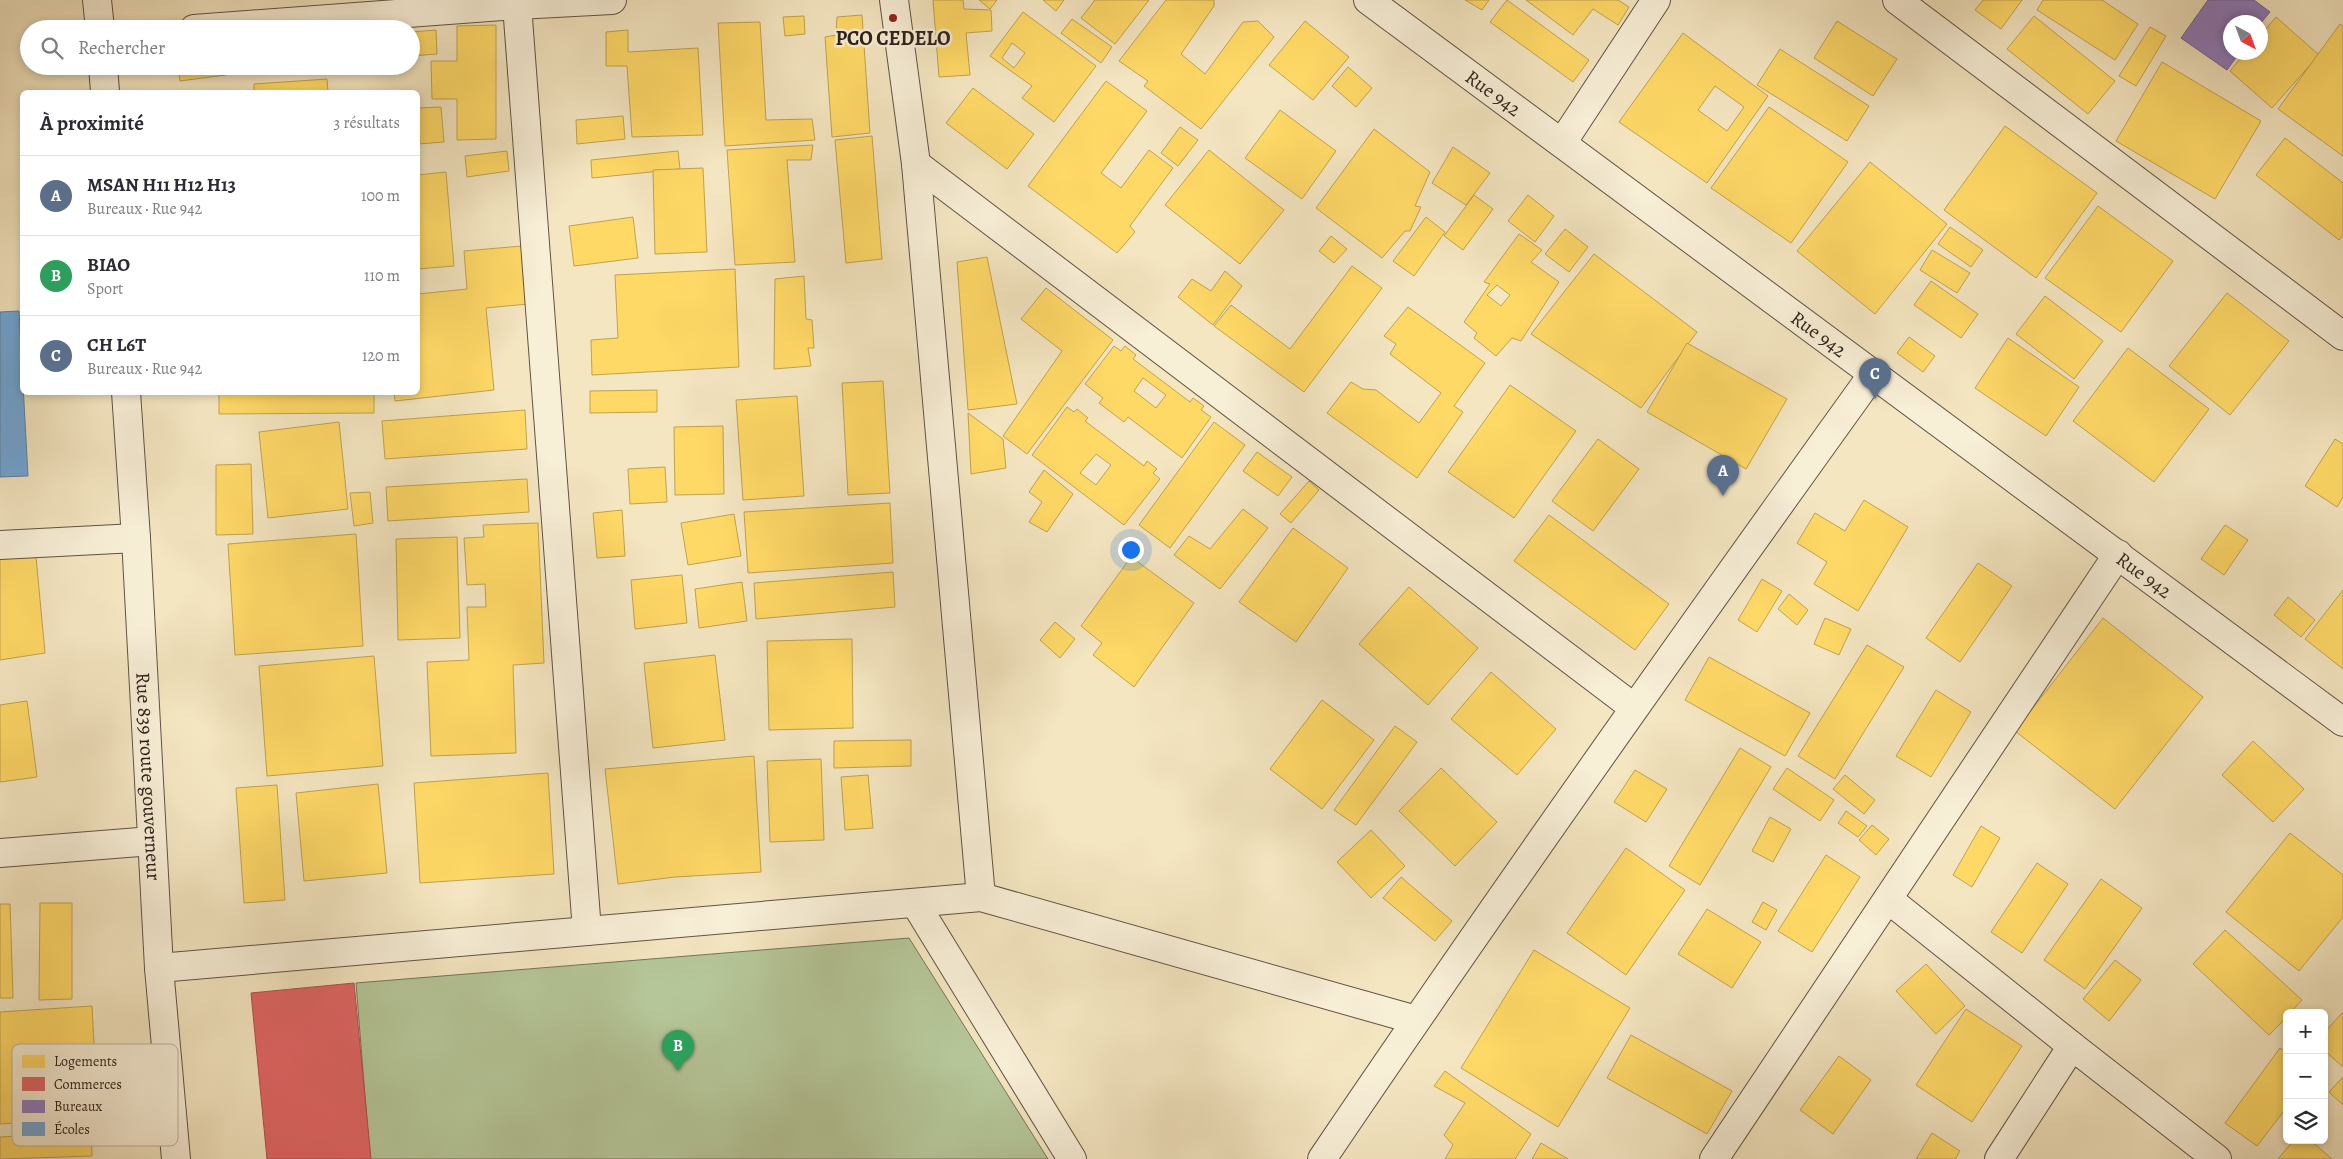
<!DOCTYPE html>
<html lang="fr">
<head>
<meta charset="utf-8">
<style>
  body { margin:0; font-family:Alegreya,serif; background:#f7f7f7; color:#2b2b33 }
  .controls { position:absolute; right:15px; bottom:15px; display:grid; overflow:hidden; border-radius:8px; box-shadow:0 2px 8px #0003 }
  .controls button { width:45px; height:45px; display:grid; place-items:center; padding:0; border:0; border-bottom:1px solid #e1e1e2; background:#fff; color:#2b2b33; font:25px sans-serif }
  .compass { position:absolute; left:2223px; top:15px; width:45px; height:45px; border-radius:50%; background:#fff; box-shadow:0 2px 8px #0003; rotate:139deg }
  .you { position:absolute; left:1130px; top:549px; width:18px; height:18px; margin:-12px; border:4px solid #fff; border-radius:50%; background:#1a73e8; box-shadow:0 0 0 8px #1a73e833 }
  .badge { display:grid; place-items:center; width:32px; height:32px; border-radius:50%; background:#ea580c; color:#fff; font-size:16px; font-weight:700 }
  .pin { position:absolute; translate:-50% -41px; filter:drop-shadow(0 1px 2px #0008) }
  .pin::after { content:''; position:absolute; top:26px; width:18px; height:15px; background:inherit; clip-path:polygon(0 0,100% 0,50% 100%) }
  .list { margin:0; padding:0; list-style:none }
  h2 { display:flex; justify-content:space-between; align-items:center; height:65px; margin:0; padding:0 20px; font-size:21px }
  h2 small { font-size:16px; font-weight:400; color:#7c7c81 }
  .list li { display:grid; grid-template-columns:32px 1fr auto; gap:15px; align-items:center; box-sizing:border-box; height:80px; padding:0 20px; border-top:1px solid #e1e1e2 }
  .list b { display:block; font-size:19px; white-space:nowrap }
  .list p { margin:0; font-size:16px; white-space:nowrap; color:#7c7c81 }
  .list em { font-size:16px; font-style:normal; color:#7c7c81 }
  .icon { flex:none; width:28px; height:28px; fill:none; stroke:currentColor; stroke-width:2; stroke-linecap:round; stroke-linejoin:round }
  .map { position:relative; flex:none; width:2343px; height:1159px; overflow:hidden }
  .search { position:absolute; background:#fff; box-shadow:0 2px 8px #0003; left:20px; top:20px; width:400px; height:55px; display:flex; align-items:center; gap:12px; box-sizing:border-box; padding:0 18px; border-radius:28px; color:#7c7c81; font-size:19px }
  .panel { position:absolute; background:#fff; box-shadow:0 2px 8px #0003; left:20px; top:90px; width:400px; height:305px; border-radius:8px }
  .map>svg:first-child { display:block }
  .green { fill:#b5c698; stroke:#72745a }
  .homes { fill:#ffd966; stroke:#c0a250; fill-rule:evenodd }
  .shops { fill:#e06666; stroke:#ab5250 }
  .offices { fill:#8e7cc3; stroke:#716191 }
  .schools { fill:#6fa8dc; stroke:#5c80a2 }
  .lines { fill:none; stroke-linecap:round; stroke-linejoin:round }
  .minor-casing { stroke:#605344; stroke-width:30 }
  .tertiary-casing { stroke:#605344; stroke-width:30 }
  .minor { stroke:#f8efd7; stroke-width:28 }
  .tertiary { stroke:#f8efd7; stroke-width:28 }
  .poi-dot { fill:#8f2418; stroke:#f8efd7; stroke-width:2 }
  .labels { text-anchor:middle; stroke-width:5; stroke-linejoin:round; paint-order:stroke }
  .poi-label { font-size:20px; font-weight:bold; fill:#2e221b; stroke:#f8efd7 }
  .street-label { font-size:20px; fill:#2e221b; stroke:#f8efd7 }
  .key { fill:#f8efd7; stroke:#bbb29f; stroke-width:1 }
  .key-label { font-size:14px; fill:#2e221b }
</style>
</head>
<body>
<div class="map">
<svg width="2343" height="1159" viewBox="0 0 2343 1159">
  <rect width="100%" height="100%" fill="#f4e6c1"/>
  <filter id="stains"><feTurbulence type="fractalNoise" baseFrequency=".004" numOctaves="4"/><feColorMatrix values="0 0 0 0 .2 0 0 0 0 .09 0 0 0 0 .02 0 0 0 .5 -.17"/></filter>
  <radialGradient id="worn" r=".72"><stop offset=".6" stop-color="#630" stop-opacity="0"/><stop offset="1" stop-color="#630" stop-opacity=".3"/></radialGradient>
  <!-- green -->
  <polygon class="green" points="909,938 1048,1159 370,1159 356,983"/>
  <!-- homes -->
  <g class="homes">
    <polygon points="933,0 963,0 964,9 991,10 992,31 966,33 970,75 939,77"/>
    <polygon points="979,0 997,0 990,9"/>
    <polygon points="1043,0 1064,0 1056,11"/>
    <polygon points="1095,0 1149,0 1115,44 1081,18"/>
    <polygon points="1166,0 1214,0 1214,6 1181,54 1205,74 1243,22 1258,21 1274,37 1201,129 1144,86 1148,81 1119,61"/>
    <polygon points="1465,0 1489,0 1482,10"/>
    <polygon points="1507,0 1589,60 1573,82 1490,22"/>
    <polygon points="1526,0 1618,0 1629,7 1618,25 1593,9 1573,35"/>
    <polygon points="1983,0 2022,0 2001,29 1975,10"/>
    <polygon points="2043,0 2102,0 2138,24 2115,60 2037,10"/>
    <path d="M1023,12L1096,66L1054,122L1022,98L1032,86L990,56ZM1012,43L1025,53L1014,68L1002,58Z"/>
    <polygon points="862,15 870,133 832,137 825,37 836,35 837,17"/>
    <polygon points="804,16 805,34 785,36 783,17"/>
    <polygon points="2034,16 2115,81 2088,114 2007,49"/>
    <polygon points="2276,17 2319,55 2272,108 2230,71 2246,52 2260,52 2260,36"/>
    <polygon points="1072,19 1112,47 1101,63 1061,33"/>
    <polygon points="1305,21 1349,57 1313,100 1269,65"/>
    <polygon points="1837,21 1897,59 1873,96 1814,58"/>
    <polygon points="760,22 766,120 812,119 815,140 725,146 718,23"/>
    <polygon points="2340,24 2343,26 2343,156 2278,109"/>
    <polygon points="496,25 496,139 457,140 457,99 432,99 431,61 457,61 457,26"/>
    <polygon points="2150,27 2166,36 2136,86 2119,76"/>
    <polygon points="436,30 437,54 411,56 411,32"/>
    <polygon points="628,30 628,52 698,48 703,135 632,137 627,66 606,66 606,32"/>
    <path d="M1683,33L1768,96L1707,183L1619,122ZM1715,86L1744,107L1727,131L1698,110Z"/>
    <polygon points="1780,49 1869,106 1847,141 1757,85"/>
    <polygon points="2162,62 2261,121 2215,199 2116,141"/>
    <polygon points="178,66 278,66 278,68 180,81"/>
    <polygon points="323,66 367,66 368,72 323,74"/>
    <polygon points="1348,67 1372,88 1356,107 1332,86"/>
    <polygon points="327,79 328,92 254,92 254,84"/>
    <polygon points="1106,81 1147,111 1101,173 1121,188 1149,150 1173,168 1130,226 1135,232 1117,253 1028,186"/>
    <polygon points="973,88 1034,134 1007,169 946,123"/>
    <polygon points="441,107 444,142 418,144 418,108"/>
    <polygon points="1769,107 1848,162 1791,243 1711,188"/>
    <polygon points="1280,110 1336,151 1302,199 1245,158"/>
    <polygon points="623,116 625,139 577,144 576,120"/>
    <polygon points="2005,126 2097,193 2036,278 1944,210"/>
    <polygon points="1180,127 1198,140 1178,166 1161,153"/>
    <polygon points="1374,129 1430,172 1415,206 1421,207 1410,231 1405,231 1382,258 1316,208"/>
    <polygon points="872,136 882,259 846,263 835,140"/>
    <polygon points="2285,138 2343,183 2343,235 2339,240 2256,175"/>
    <polygon points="813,145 811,160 787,160 795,262 735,265 727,150"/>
    <polygon points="1453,147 1490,173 1466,205 1432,183"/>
    <polygon points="1209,150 1284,210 1240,264 1165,205"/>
    <polygon points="507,151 509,171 467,177 465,156"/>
    <polygon points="678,151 680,169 592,178 591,160"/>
    <polygon points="1870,162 1947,224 1875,314 1797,251"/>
    <polygon points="703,168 707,252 655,254 653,170"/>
    <polygon points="446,172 454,266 418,269 418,175"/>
    <polygon points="1474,195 1493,209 1463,250 1444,236"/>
    <polygon points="1528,195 1554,216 1535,242 1508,221"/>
    <polygon points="2098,206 2173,261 2121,332 2045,278"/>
    <polygon points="633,217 638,258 574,266 569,226"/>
    <polygon points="1426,217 1445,232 1414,276 1393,261"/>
    <polygon points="1950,227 1983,250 1971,267 1938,244"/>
    <polygon points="1565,229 1588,247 1569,272 1545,254"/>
    <path d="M1519,234L1542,250L1531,262L1559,282L1521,341L1512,338L1496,356L1474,338L1477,333L1464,322L1490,284L1484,282ZM1497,285L1510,295L1501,306L1487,295Z"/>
    <polygon points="1331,236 1347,249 1334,263 1319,251"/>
    <polygon points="522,246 528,304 486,308 494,390 395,401 394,392 418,392 418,294 467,289 464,251"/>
    <polygon points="1932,250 1970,273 1957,293 1920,270"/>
    <polygon points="1594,254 1697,332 1641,408 1531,334"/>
    <polygon points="987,257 1017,404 968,410 957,262"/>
    <polygon points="1352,266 1382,288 1304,392 1214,326 1231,305 1290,349"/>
    <polygon points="735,269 739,367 592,375 591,340 618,338 615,275"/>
    <polygon points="1225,271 1242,286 1213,325 1178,297 1192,279 1211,291"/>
    <polygon points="804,276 806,319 812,320 814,348 808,348 811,366 774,369 775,279"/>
    <polygon points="1931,281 1978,314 1961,338 1914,305"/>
    <polygon points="1046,288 1113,340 1027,454 1003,436 1062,351 1021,319"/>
    <polygon points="2227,293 2289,341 2230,415 2169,366"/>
    <polygon points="2045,296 2103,341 2074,379 2016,334"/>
    <polygon points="1408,307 1485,363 1454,406 1463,412 1417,478 1327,413 1351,382 1363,389 1376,390 1419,423 1441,393 1390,354 1396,344 1384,336"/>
    <polygon points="1909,337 1935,356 1923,372 1897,353"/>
    <polygon points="2008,338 2079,387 2046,436 1975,388"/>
    <polygon points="1687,343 1787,399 1746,469 1647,412"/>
    <path d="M1114,346L1121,351L1125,346L1136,355L1133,359L1190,402L1193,398L1204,406L1201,410L1211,417L1182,458L1128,417L1124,422L1099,403L1103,398L1085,384ZM1143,378L1166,395L1156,408L1134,391Z"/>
    <polygon points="2128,348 2209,409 2154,482 2073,421"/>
    <polygon points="883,381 890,493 848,495 842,383"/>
    <polygon points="1510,385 1576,431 1514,518 1448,472"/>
    <polygon points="657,390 657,412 590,413 590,391"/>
    <polygon points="219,392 374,392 374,413 219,414"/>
    <polygon points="797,396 804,496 743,500 736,400"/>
    <path d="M1067,407L1074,412L1077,409L1088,418L1085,421L1144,466L1147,461L1157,469L1153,473L1160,479L1124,525L1032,455ZM1096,454L1111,465L1096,485L1080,473Z"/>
    <polygon points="525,410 527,449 385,459 382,421"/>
    <polygon points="968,413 1003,439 1006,468 971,474"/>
    <polygon points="339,422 348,509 268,518 259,432"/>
    <polygon points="1214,422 1245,445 1170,548 1139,525"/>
    <polygon points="723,426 724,494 675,495 674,427"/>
    <polygon points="1598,439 1639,469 1593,531 1552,501"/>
    <polygon points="2335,439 2343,444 2343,497 2337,507 2305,486"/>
    <polygon points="1257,452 1292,477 1278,496 1243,471"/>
    <polygon points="251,464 253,534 216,535 216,465"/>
    <polygon points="665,467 667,502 630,504 628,469"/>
    <polygon points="1044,470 1073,494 1047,532 1029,522 1042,502 1029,492"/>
    <polygon points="527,479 529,512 388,521 386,487"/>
    <polygon points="1309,481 1319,490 1291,523 1280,514"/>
    <polygon points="370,492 373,523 354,526 350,493"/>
    <polygon points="1864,500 1908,527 1858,611 1814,584 1827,562 1797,543 1815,513 1845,531"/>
    <polygon points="890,503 893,563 748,573 744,512"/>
    <polygon points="1243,509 1268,528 1220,589 1174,555 1189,536 1210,549"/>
    <polygon points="622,510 625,556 597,558 593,513"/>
    <polygon points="734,514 741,556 688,565 681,523"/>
    <polygon points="1549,515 1669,604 1635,650 1514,561"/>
    <polygon points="538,523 544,663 513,665 516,753 431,756 427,662 469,660 467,607 486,607 485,584 467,585 464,538 484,537 483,525"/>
    <polygon points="2225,525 2248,540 2224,575 2201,559"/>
    <polygon points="1293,528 1348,568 1296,642 1239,602"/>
    <polygon points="356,534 363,646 235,655 228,544"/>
    <polygon points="457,537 460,638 398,640 396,539"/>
    <polygon points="36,557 45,653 0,660 0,558"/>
    <polygon points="1131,557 1194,603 1134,687 1093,655 1102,643 1081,626"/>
    <polygon points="1978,563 2012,586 1960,662 1926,638"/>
    <polygon points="893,572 895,607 756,619 754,583"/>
    <polygon points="682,575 687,623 635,629 631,580"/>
    <polygon points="1762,579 1782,591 1757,632 1738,620"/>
    <polygon points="742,582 747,621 699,628 695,589"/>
    <polygon points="1409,587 1478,648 1428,705 1359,644"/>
    <polygon points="2343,590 2343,669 2305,639"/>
    <polygon points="1789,594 1808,610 1797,625 1778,609"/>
    <polygon points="2288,597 2315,620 2301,637 2274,615"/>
    <polygon points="1825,618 1851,629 1839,655 1814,644"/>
    <polygon points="2103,618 2203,697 2115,809 2015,731"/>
    <polygon points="1055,622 1075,639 1060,658 1040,640"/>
    <polygon points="852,639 853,728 769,730 767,641"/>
    <polygon points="1867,645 1904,667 1835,779 1798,756"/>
    <polygon points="715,655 725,740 653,748 644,663"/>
    <polygon points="374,656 383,766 267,776 259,666"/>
    <polygon points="1709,657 1810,713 1785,756 1685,700"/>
    <polygon points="1491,672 1556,729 1517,775 1451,719"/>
    <polygon points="1936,690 1971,712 1931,777 1896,756"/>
    <polygon points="1322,700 1374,740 1322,809 1270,769"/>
    <polygon points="27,701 37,777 0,782 0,705"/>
    <polygon points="1395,726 1417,742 1356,825 1334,810"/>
    <polygon points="911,740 911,766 834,768 834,741"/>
    <polygon points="2253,741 2304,789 2273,822 2222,775"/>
    <polygon points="1740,748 1771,767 1700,885 1669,866"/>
    <polygon points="754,756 761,872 675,877 618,884 605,769"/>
    <polygon points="821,759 824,840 770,842 767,761"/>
    <polygon points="1441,768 1497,822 1455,866 1399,811"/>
    <polygon points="1787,768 1834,800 1820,821 1773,789"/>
    <polygon points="1635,770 1667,789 1646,822 1614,802"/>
    <polygon points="548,773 554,874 420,883 414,783"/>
    <polygon points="868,775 873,828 845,830 841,777"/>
    <polygon points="1845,775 1875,800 1864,814 1833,789"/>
    <polygon points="378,784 387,873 304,881 296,793"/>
    <polygon points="277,785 285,900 244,903 236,788"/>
    <polygon points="1846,811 1867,826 1858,837 1838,823"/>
    <polygon points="1770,817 1791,829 1773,862 1752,851"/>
    <polygon points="1872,825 1889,839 1876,855 1859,840"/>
    <polygon points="1981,826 2000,838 1972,887 1953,875"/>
    <polygon points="1371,830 1405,866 1371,898 1337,862"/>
    <polygon points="2290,833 2343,875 2343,917 2299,971 2226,912"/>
    <polygon points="1626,848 1685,890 1626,975 1567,933"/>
    <polygon points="1826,855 1860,877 1812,952 1778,931"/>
    <polygon points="2037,863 2068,884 2022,953 1991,932"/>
    <polygon points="1401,877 1452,921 1435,941 1383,898"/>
    <polygon points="2101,879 2142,908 2085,989 2044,960"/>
    <polygon points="1763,902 1777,910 1766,930 1752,922"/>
    <polygon points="40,903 72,903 72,999 39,1000"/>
    <polygon points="0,904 10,904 13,998 0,998"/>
    <polygon points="1707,909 1761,942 1732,988 1678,954"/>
    <polygon points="2225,930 2302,1000 2290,1013 2287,1013 2287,1017 2269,1035 2193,964"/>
    <polygon points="1534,950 1630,1008 1558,1127 1461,1068"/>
    <polygon points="2115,960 2141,980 2109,1021 2083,999"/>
    <polygon points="1926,964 1965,1006 1936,1034 1896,991"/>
    <polygon points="92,1006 98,1118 0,1124 0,1012"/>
    <polygon points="1966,1009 2022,1046 1972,1122 1916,1085"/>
    <polygon points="2342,1013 2343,1013 2343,1067 2324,1050 2324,1033"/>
    <polygon points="1631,1035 1732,1091 1707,1134 1607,1078"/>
    <polygon points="2280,1048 2287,1053 2287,1107 2257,1146 2225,1123"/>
    <polygon points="1839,1056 1871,1080 1833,1134 1800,1110"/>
    <polygon points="1445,1071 1531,1134 1515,1159 1445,1159 1453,1145 1444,1135 1465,1103 1434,1086"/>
    <polygon points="2343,1077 2343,1105 2329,1092"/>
    <polygon points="91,1132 92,1156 0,1159 0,1137"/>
    <polygon points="1932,1133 1960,1151 1955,1159 1916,1159"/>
    <polygon points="2294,1140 2310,1140 2332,1159 2278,1159"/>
    <polygon points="1541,1143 1568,1159 1532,1159"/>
  </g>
  <!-- shops -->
  <polygon class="shops" points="354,983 371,1159 267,1159 251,993"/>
  <!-- offices -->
  <polygon class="offices" points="2208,0 2254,0 2270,12 2260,24 2230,22 2230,52 2240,52 2227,70 2181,38"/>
  <!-- schools -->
  <polygon class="schools" points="19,311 28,476 0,477 0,312"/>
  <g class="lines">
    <defs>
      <g id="minor">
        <polyline points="894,0 916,164 981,897"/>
        <polyline points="1897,0 2343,336"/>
        <polyline points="517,5 587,931"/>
        <polyline points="194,29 517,5 612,0"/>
        <polyline points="1562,143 1656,0"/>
        <polyline points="916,164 1633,707"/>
        <polyline points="0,545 136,538"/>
        <polyline points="0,853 152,841"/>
        <polyline points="1888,899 2072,1046 1999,1159"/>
        <polyline points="915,903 1072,1159"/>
        <polyline points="159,968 981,897 1416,1020"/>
        <polyline points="2072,1046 2217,1159"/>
        <path d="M1322,1159C1501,894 1686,634 1873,374"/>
        <polyline points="1714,1159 2118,554"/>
      </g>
      <g id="tertiary">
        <polyline points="97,0 100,29"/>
        <path id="s1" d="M1368,0L2343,722"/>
        <polyline points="103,66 105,92"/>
        <path id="s2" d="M126,392L136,538L159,968L176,1159"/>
      </g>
    </defs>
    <!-- minor casing -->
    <use href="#minor" class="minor-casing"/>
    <!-- tertiary casing -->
    <use href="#tertiary" class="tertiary-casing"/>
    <!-- minor -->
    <use href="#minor" class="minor"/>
    <!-- tertiary -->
    <use href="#tertiary" class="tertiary"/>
  </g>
  <!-- markers -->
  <circle class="poi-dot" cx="893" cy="18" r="5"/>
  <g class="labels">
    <!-- poi labels -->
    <g class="poi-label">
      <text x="893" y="45">PCO CEDELO</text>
    </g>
    <!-- street labels -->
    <g class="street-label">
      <text dy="7" stroke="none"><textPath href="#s1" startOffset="156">Rue 942</textPath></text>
      <text dy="7" stroke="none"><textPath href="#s1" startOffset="561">Rue 942</textPath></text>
      <text dy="7" stroke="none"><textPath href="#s1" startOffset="966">Rue 942</textPath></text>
      <text dy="7" stroke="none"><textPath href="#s2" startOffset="385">Rue 839 route gouverneur</textPath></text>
    </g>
  </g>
  <!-- legend -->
  <rect x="12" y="1044" width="166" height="102" rx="8" class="key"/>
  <rect x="22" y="1055" width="23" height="13" fill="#ffd966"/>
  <rect x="22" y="1077" width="23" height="14" fill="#e06666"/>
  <rect x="22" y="1100" width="23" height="13" fill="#8e7cc3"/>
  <rect x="22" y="1122" width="23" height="14" fill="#6fa8dc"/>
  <g class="key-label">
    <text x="54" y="1066">Logements</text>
    <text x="54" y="1089">Commerces</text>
    <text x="54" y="1111">Bureaux</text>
    <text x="54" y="1134">Écoles</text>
  </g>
  <rect width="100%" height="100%" filter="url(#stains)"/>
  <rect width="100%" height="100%" fill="url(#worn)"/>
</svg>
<div class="controls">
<button>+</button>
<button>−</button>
<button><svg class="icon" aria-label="layers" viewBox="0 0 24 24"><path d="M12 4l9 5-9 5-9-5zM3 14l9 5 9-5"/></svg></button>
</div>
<svg class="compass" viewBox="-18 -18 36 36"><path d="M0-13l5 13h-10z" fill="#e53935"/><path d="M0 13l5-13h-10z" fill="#7c7c81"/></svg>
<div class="you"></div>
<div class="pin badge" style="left:1723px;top:496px;background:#5c6f8a">A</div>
<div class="pin badge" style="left:678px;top:1071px;background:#2e9e5b">B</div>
<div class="pin badge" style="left:1875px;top:399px;background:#5c6f8a">C</div>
<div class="search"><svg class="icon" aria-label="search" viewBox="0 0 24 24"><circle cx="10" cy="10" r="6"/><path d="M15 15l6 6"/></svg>Rechercher</div>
<section class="panel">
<h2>À proximité<small>3 résultats</small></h2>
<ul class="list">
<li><span class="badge" style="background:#5c6f8a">A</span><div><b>MSAN H11 H12 H13</b><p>Bureaux · Rue 942</p></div><em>100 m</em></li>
<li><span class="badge" style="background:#2e9e5b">B</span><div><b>BIAO</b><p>Sport</p></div><em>110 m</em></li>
<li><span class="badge" style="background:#5c6f8a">C</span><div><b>CH L6T</b><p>Bureaux · Rue 942</p></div><em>120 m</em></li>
</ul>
</section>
</div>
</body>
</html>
